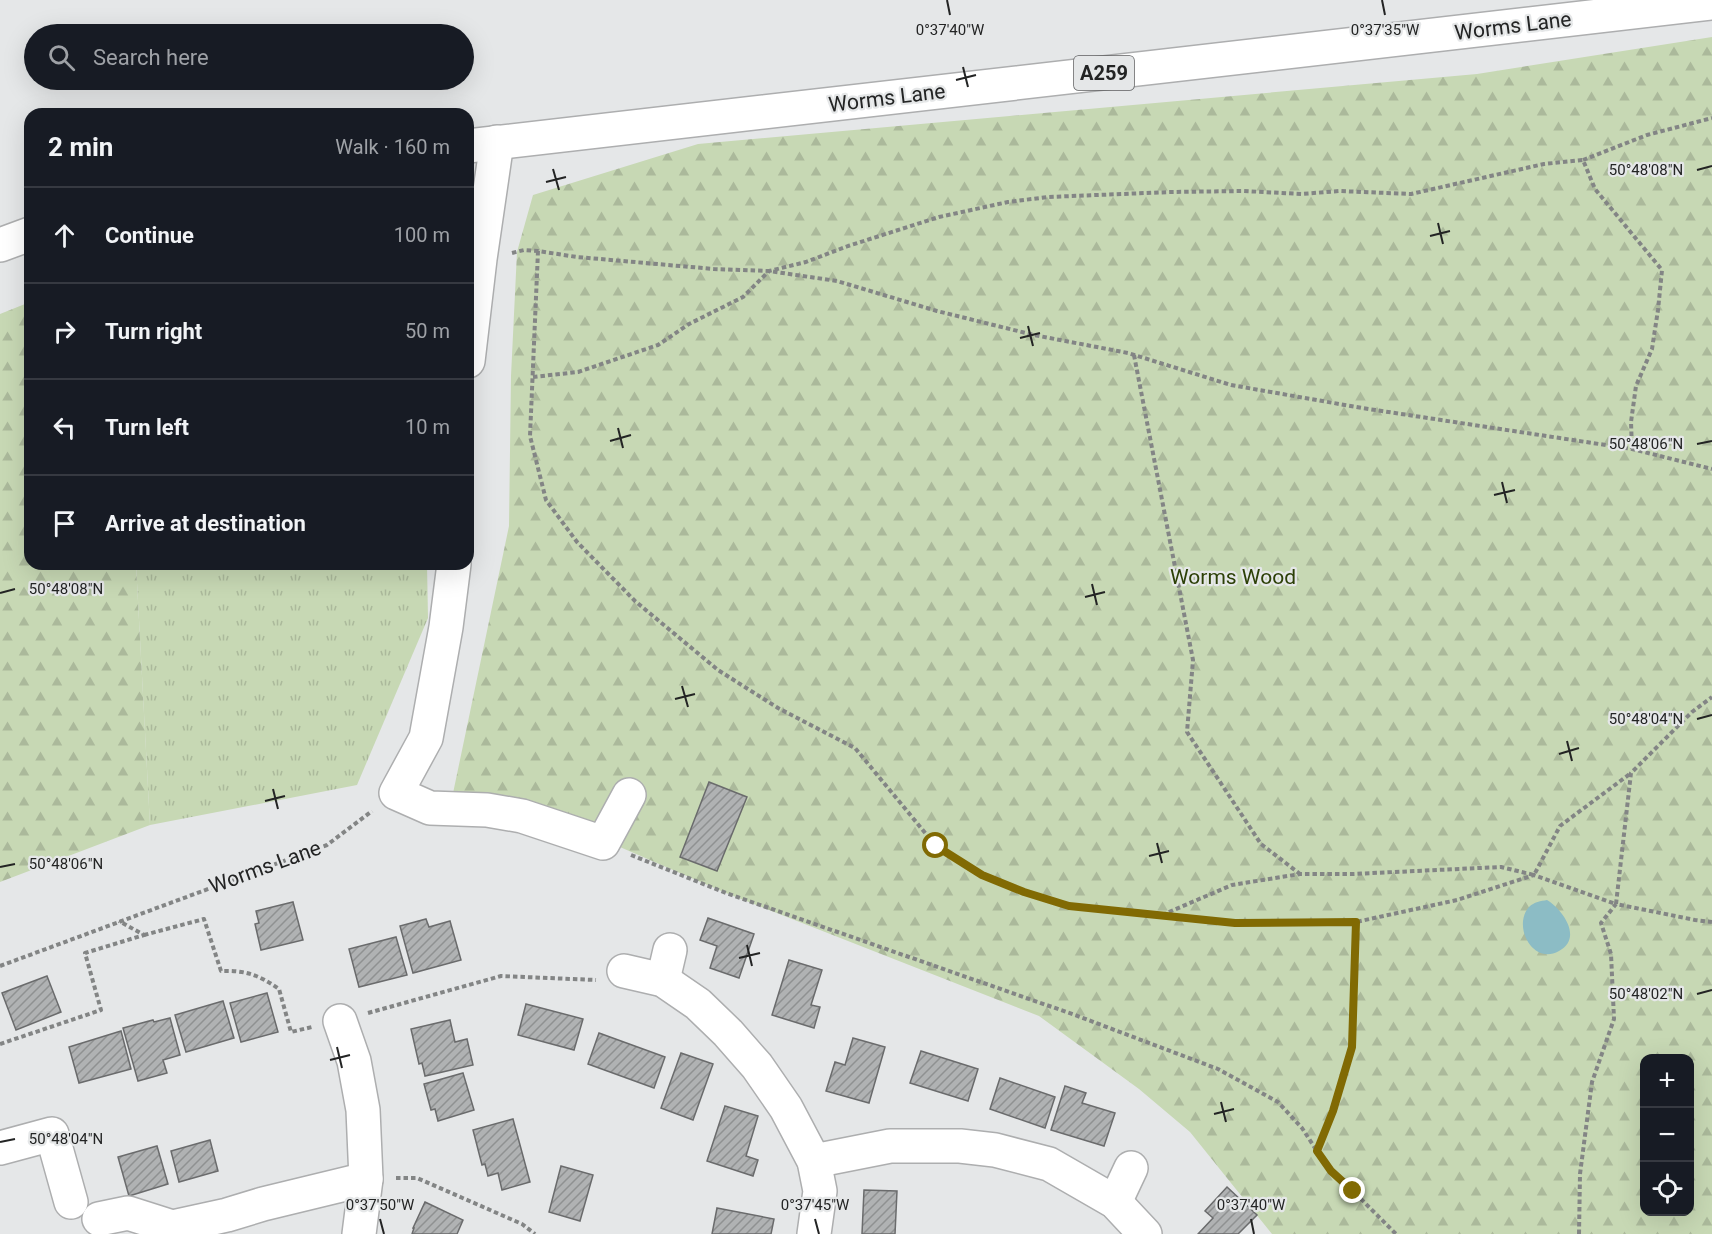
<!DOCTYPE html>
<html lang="en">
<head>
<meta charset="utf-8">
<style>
  body { margin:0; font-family:Roboto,sans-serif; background:#20242c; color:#f1f3f6 }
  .controls { position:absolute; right:18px; bottom:18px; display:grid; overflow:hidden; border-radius:12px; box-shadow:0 6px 24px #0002 }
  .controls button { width:54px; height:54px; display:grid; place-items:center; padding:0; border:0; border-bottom:2px solid #363941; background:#171b24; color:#f1f3f6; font:30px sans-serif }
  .stop { position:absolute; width:18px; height:18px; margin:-14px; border:4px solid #816a03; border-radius:50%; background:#fff }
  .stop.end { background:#816a03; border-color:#fff; box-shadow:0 2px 6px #0008 }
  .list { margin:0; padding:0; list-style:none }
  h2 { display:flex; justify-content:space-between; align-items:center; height:78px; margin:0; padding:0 24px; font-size:26px }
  h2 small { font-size:20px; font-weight:400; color:#9ea1a6 }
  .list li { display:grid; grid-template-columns:39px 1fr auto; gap:18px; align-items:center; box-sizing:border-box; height:96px; padding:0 24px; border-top:2px solid #363941 }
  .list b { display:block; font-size:22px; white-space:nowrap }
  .list em { font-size:20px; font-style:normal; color:#9ea1a6 }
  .icon { flex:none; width:33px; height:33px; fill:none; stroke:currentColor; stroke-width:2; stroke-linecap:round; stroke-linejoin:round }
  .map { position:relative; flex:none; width:1712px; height:1234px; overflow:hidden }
  .search { position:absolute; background:#171b24; box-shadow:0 6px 24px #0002; left:24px; top:24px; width:450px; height:66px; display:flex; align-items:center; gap:15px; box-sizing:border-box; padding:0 21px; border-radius:33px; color:#9ea1a6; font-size:22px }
  .panel { position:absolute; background:#171b24; box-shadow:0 6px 24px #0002; left:24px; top:108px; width:450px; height:462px; border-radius:18px }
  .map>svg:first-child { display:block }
  .grass { fill:url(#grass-tufts) }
  .forest { fill:url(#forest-firs); fill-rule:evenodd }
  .water { fill:#8cbcc5 }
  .building { fill:url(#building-hatch); stroke:#6a6b6c; stroke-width:1.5 }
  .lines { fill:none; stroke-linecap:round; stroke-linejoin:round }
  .minor-casing { stroke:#adaeaf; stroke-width:36 }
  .major-casing { stroke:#adaeaf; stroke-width:36 }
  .path { stroke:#838585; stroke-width:4; stroke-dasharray:4.5 3; stroke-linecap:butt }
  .minor { stroke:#fff; stroke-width:33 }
  .major { stroke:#fff; stroke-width:33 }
  .route { stroke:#816a03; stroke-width:8 }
  .ticks { fill:none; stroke:#232424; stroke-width:2 }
  .labels { text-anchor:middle; stroke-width:4.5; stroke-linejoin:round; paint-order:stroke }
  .shield { fill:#e5e7e8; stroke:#5d5e5f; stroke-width:1.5 }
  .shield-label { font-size:20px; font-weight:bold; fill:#232424 }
  .street-label { font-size:21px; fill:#232424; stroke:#e5e7e8 }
  .park-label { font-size:21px; fill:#2c4007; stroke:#e5e7e8 }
  .ticks-label { font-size:15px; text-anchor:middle; fill:#232424; stroke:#e5e7e8; stroke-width:4.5; stroke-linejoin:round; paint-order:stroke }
</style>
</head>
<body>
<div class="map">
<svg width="1712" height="1234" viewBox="0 0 1712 1234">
  <defs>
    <pattern id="grass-tufts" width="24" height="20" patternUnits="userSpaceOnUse" patternTransform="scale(1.5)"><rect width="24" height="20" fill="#c7d8b4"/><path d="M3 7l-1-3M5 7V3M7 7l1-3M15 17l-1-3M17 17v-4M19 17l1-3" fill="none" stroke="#abb99b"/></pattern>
    <pattern id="forest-firs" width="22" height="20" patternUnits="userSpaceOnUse" patternTransform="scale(1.5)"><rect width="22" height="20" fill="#c7d8b4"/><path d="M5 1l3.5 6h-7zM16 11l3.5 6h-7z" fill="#abb99b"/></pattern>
    <pattern id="building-hatch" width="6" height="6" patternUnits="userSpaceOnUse" patternTransform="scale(1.5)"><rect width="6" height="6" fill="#b0b2b3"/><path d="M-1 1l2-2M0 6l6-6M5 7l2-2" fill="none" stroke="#8f9191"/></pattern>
  </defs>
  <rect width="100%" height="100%" fill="#e5e7e8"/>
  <!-- grass -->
  <polygon class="grass" points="136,564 427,564 428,618 357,785 150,825"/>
  <!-- forest -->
  <g class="forest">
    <path d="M1712,37V1234H1272L1190,1132L1139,1089L1039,1016L726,893L502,796L452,798L509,526L511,376L517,252L533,195L698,144L1477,74ZM1644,1058H1690V1212H1644Z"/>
    <polygon points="30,302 30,564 136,564 150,825 0,882 0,314"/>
  </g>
  <!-- water -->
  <path class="water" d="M1547,900C1563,910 1583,938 1559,951C1533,966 1512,926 1529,907C1534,902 1541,901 1547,900Z"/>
  <!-- building -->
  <g class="building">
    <polygon points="709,782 747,797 717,871 680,857"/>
    <polygon points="293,902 303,940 261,950 255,924 259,923 256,911"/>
    <polygon points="708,918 754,934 739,978 710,968 717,946 700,940"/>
    <polygon points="426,919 429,927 450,921 461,960 413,973 400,926"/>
    <polygon points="396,937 407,975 359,987 349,949"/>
    <polygon points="789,960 822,970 811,1005 820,1007 814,1028 772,1015"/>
    <polygon points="47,976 61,1012 16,1030 2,993"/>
    <polygon points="267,993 278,1032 241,1042 230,1003"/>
    <polygon points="223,1001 234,1038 186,1052 175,1015"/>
    <polygon points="526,1004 583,1019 574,1050 518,1035"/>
    <polygon points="170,1018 180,1055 163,1060 167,1073 138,1081 123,1028 153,1020 154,1022"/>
    <polygon points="450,1020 455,1042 467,1039 473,1065 425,1076 422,1063 419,1064 411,1029"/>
    <polygon points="121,1031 131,1069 79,1083 69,1047"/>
    <polygon points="599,1033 665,1057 654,1088 588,1064"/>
    <polygon points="853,1038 885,1047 869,1103 826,1091 835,1062 845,1065"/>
    <polygon points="921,1051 978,1069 968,1101 910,1083"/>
    <polygon points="681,1053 713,1064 693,1120 661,1108"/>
    <polygon points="463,1073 474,1110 438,1121 435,1109 431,1110 424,1084"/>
    <polygon points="1000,1078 1055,1097 1045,1128 990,1109"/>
    <polygon points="1065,1086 1086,1093 1082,1103 1115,1113 1104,1146 1051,1130"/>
    <polygon points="725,1106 758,1116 746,1156 758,1160 753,1176 707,1161"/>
    <polygon points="513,1119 530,1182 502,1190 498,1173 488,1176 485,1164 482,1165 473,1130"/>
    <polygon points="210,1140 218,1171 179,1182 171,1151"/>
    <polygon points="157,1146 168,1184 129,1196 118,1157"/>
    <polygon points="561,1166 593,1175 580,1221 549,1212"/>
    <polygon points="1227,1187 1257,1215 1238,1234 1198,1234 1213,1218 1205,1211"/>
    <polygon points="864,1190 897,1191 895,1234 862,1234"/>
    <polygon points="425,1202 463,1220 457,1234 412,1234 414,1228 413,1228"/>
    <polygon points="717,1208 774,1219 771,1234 712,1234"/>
  </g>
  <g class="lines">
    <defs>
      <g id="minor">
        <polyline points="468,361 480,259 497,142"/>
        <polyline points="454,564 446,627 426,738 396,793 430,808 487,810 522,816 603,843 629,795"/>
        <polyline points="624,971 663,980 698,1004 728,1033 757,1066 786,1108 814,1161 820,1191 814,1234"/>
        <polyline points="663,980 670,950"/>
        <polyline points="340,1021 354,1061 363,1110 366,1179"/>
        <polyline points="0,1148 52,1134 71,1202"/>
        <polyline points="814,1161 890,1146 960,1146 995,1150 1049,1164 1115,1202 1145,1234"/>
        <polyline points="1115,1202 1131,1168"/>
        <polyline points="99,1219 128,1213 172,1227 227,1215 263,1204 366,1179 359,1234"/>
      </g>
      <g id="major">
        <polyline points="468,146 1712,3"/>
        <polyline points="0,245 30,234"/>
      </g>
    </defs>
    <!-- minor casing -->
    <use href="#minor" class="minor-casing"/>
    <!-- major casing -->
    <use href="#major" class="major-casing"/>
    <!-- path -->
    <g class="path">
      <polyline points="1583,160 1647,135 1712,118"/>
      <polyline points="538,251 530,436 546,500 577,542 635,601 718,670 778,708 855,748 936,846 982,875 1024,892 1069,906 1235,923 1356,922 1457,900 1534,875 1616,904 1631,773 1692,712 1712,697"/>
      <polyline points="512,253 524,250 538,251 577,257 714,269 769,271 837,281 937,311 1034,335 1128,353 1231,385 1362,408 1632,449 1712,469"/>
      <polyline points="1134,355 1193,660 1187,732 1261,844 1300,874"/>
      <polyline points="533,377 578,372 658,345 689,324 743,297 769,271 806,262 848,246 939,217 1008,202 1048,197 1171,192 1244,191 1302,194 1339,191 1411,194 1544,164 1583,160 1595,189 1662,270 1658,310 1652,349 1636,386 1631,422 1632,449"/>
      <polyline points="631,855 726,893 1075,1015 1218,1069 1278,1102 1302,1128 1317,1151"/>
      <polyline points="1162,915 1232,885 1300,874 1352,874 1501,867 1534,875 1560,826 1631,773"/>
      <polyline points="1356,922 1352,1047 1333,1111 1317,1151 1331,1171 1353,1191 1396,1234"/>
      <path d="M144,935L204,919L221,971C245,970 259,975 279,989L291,1032L312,1027"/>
      <polyline points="0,966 327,845 372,811"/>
      <polyline points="368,1013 501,976 596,980"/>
      <polyline points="0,1044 101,1010 85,953 144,935 119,921"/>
      <polyline points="396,1178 417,1178 522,1224 535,1234"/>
      <polyline points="1579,1234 1580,1174 1592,1082 1614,1019 1611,954 1601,923 1616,904 1695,920 1712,922"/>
    </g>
    <!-- minor -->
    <use href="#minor" class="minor"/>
    <!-- major -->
    <use href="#major" class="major"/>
  </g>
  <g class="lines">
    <!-- route -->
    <polyline class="route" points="936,846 982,875 1024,892 1069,906 1235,923 1356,922 1352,1047 1333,1111 1317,1151 1331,1171 1353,1191"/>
  </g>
  <!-- ticks -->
  <path class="ticks" d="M947,0L950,15M1382,0L1385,15M963,67L968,87M956,80L976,75M553,169L559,190M1697,170L1712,166M546,182L566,177M1438,223L1443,244M1430,236L1450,231M1028,326L1033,346M1020,338L1040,333M618,428L623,448M610,441L631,435M1697,444L1712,441M1502,482L1507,503M1494,495L1515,490M1092,584L1097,605M0,593L15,589M1085,597L1105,592M682,686L688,707M675,699L695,694M1697,719L1712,715M1567,741L1572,761M1559,754L1579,748M273,789L278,809M265,801L285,796M1157,843L1162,863M1149,856L1169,851M0,867L15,864M747,945L752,966M739,958L760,953M1697,994L1712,990M337,1047L342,1068M330,1060L350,1055M1221,1102L1226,1122M1214,1114L1234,1109M0,1142L15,1139M380,1219L384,1234M815,1219L819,1234M1251,1219L1254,1234"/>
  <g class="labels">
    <!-- shield labels -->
    <rect class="shield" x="1074" y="56" width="60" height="34" rx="4.5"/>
    <g class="shield-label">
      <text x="1104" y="80">A259</text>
    </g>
    <!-- street labels -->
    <g class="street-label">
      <text transform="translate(1513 26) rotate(-7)" y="7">Worms Lane</text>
      <text transform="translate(887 98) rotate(-7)" y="7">Worms Lane</text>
      <text transform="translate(265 867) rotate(-20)" y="7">Worms Lane</text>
    </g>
    <!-- park labels -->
    <g class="park-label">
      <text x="1233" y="584">Worms Wood</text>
    </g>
  </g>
  <g class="ticks-label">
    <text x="950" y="35">0°37'40"W</text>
    <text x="1385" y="35">0°37'35"W</text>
    <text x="1646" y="175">50°48'08"N</text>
    <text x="1646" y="449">50°48'06"N</text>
    <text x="66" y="594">50°48'08"N</text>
    <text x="1646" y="724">50°48'04"N</text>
    <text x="66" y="869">50°48'06"N</text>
    <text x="1646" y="999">50°48'02"N</text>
    <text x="66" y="1144">50°48'04"N</text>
    <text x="380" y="1210">0°37'50"W</text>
    <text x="815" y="1210">0°37'45"W</text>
    <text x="1251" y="1210">0°37'40"W</text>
  </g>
</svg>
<div class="controls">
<button>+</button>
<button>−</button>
<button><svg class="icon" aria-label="locate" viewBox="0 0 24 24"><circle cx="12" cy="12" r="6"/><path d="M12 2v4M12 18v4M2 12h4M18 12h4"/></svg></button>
</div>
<div class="stop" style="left:936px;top:846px"></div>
<div class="stop end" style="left:1353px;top:1191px"></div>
<div class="search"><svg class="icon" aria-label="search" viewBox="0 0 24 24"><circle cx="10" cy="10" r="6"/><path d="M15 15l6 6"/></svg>Search here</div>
<section class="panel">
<h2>2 min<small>Walk · 160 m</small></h2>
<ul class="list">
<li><svg class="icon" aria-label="ahead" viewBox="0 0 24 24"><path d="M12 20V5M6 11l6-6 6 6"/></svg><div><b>Continue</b></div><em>100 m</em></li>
<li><svg class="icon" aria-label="right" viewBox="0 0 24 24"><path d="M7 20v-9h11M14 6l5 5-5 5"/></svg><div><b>Turn right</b></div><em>50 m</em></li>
<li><svg class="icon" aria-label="left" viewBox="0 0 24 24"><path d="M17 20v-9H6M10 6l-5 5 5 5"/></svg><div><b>Turn left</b></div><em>10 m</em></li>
<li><svg class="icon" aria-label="arrive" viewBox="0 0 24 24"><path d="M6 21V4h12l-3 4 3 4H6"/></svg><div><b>Arrive at destination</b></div></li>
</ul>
</section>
</div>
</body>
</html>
